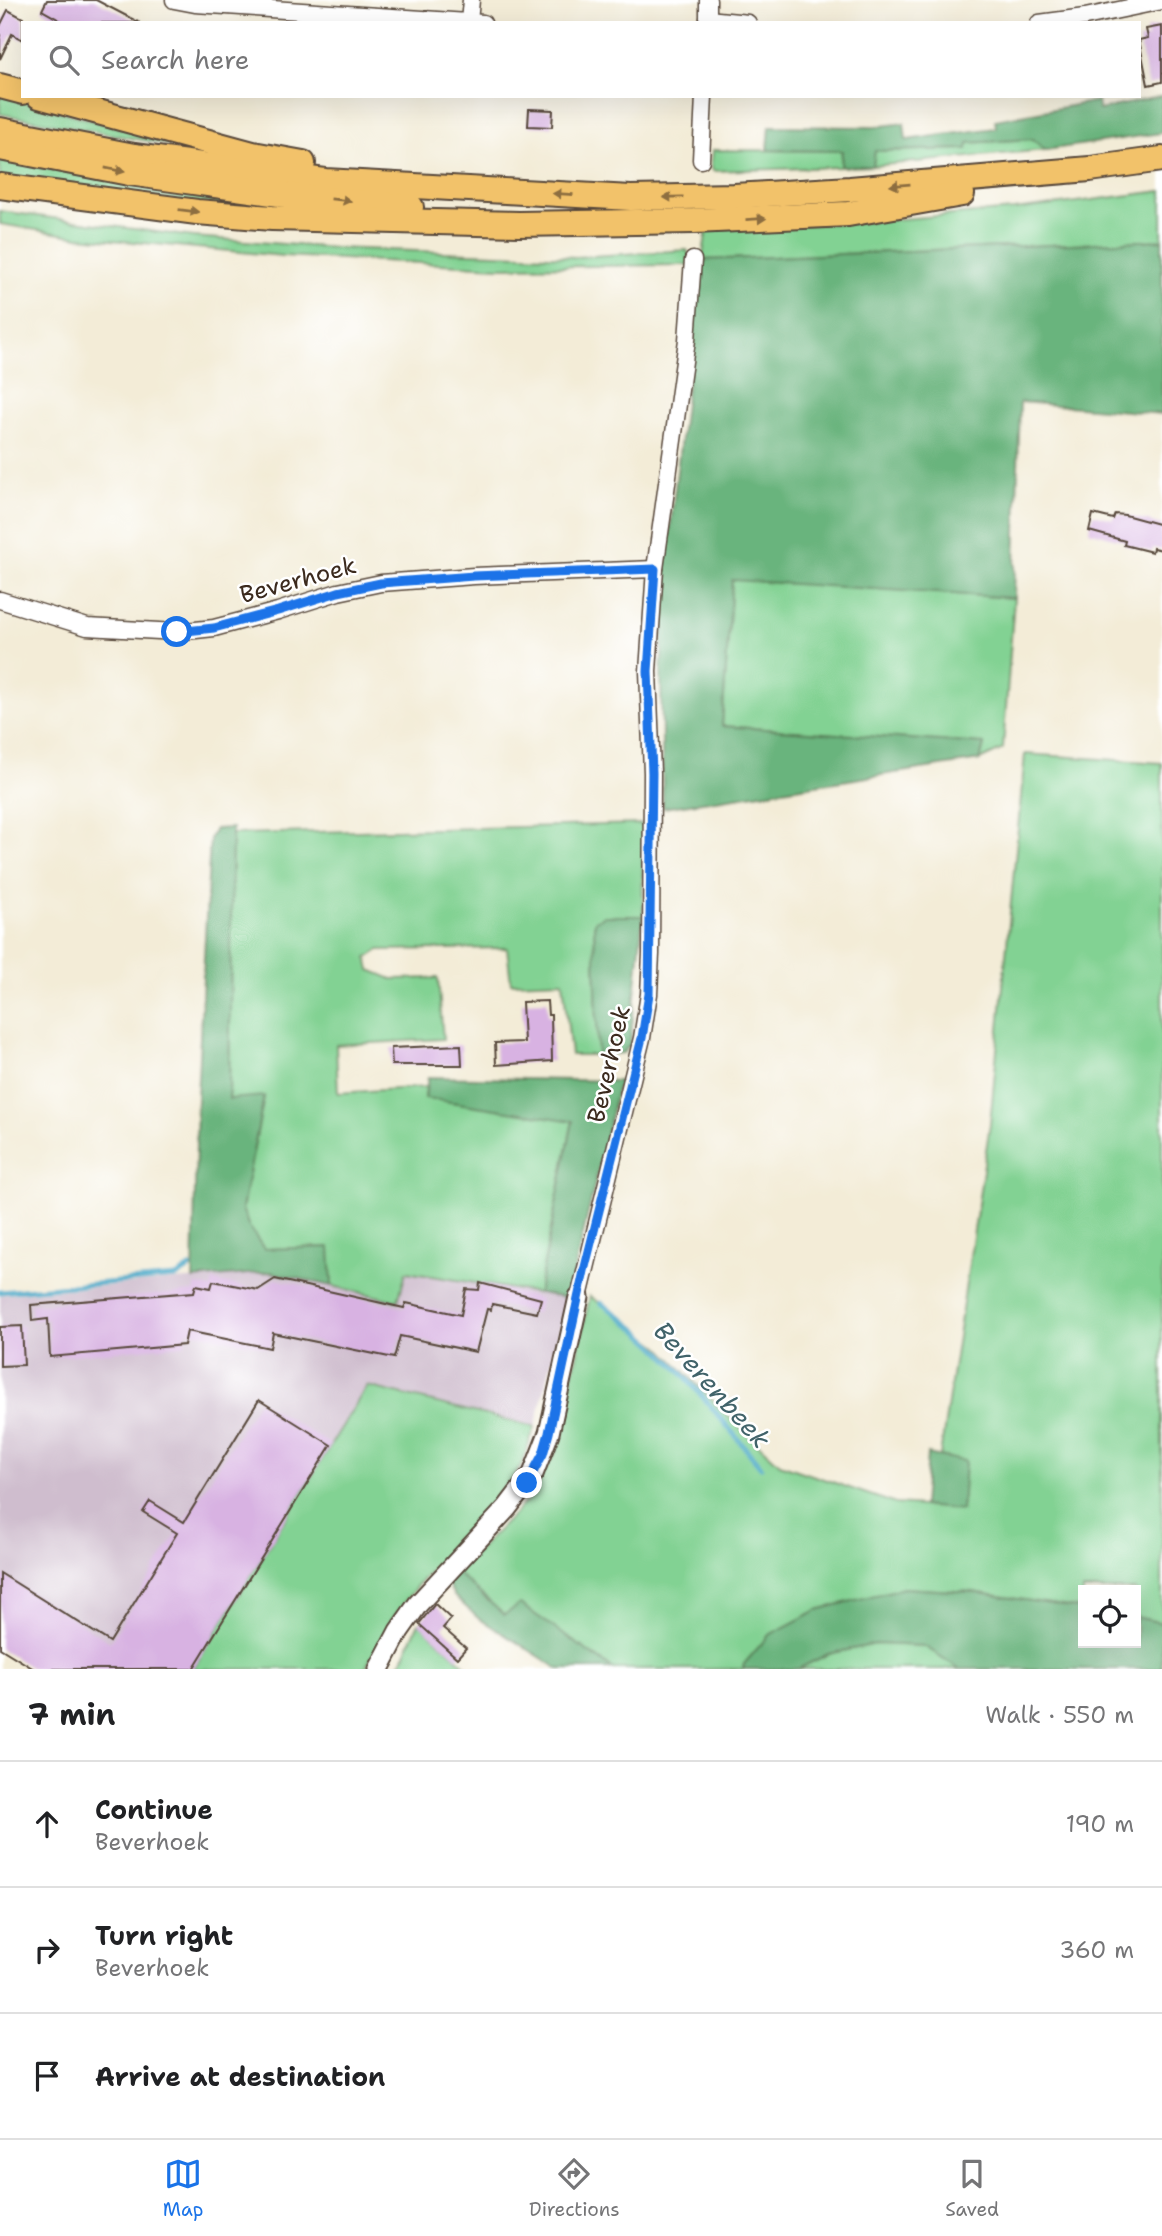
<!DOCTYPE html>
<html lang="en">
<head>
<meta charset="utf-8">
<style>
  body { margin:0; font-family:"Shantell Sans",sans-serif; background:#f6f6f6; color:#202124 }
  .controls { position:absolute; right:21px; bottom:21px; display:grid; overflow:hidden; border-radius:0px; box-shadow:0 7px 28px #0002 }
  .controls button { width:63px; height:63px; display:grid; place-items:center; padding:0; border:0; border-bottom:2px solid #e0e0e0; background:#fff; color:#202124; font:35px sans-serif }
  .stop { position:absolute; width:21px; height:21px; margin:-16px; border:5px solid #1a73e8; border-radius:50%; background:#fff }
  .stop.end { background:#1a73e8; border-color:#fff; box-shadow:0 2px 7px #0008 }
  .list { margin:0; padding:0; list-style:none }
  h2 { display:flex; justify-content:space-between; align-items:center; height:91px; margin:0; padding:0 28px; font-size:30px }
  h2 small { font-size:23px; font-weight:400; color:#757577 }
  .list li { display:grid; grid-template-columns:46px 1fr auto; gap:21px; align-items:center; box-sizing:border-box; height:126px; padding:0 28px; border-top:2px solid #e0e0e0 }
  .list b { display:block; font-size:26px; white-space:nowrap }
  .list p { margin:0; font-size:23px; white-space:nowrap; color:#757577 }
  .list em { font-size:23px; font-style:normal; color:#757577 }
  .icon { flex:none; width:38px; height:38px; fill:none; stroke:currentColor; stroke-width:2; stroke-linecap:round; stroke-linejoin:round }
  .map { position:relative; flex:none; width:1162px; height:1669px; overflow:hidden }
  .search { position:absolute; background:#fff; box-shadow:0 7px 28px #0002; left:21px; right:21px; top:21px; height:77px; display:flex; align-items:center; gap:18px; box-sizing:border-box; padding:0 24px; border-radius:0px; color:#757577; font-size:26px }
  .sheet { height:469px; background:#fff }
  nav { display:flex; justify-content:space-around; align-items:center; box-sizing:border-box; height:98px; border-top:2px solid #e0e0e0; background:#fff; font-size:19px; color:#757577 }
  nav a { display:grid; justify-items:center; gap:4px }
  nav .on { color:#1a73e8 }
  .map>svg:first-child { display:block }
  .industrial { fill:#cfbdce }
  .green { fill:#82d293; stroke:#5e7e58; stroke-width:2 }
  .forest { fill:#69b47d; stroke:#526f4e; stroke-width:2 }
  .lines { fill:none; stroke-linecap:round; stroke-linejoin:round }
  .stream { stroke:#48a8c7; stroke-width:5 }
  .building { fill:#d8b2e2 }
  .minor-casing { stroke:#57473a; stroke-width:19 }
  .tertiary-casing { stroke:#57473a; stroke-width:23 }
  .primary-casing { stroke:#57473a; stroke-width:28 }
  .minor { stroke:#fff; stroke-width:16 }
  .tertiary { stroke:#fff; stroke-width:19 }
  .primary { stroke:#f2c26a; stroke-width:24 }
  .oneway { fill:#8d6e40 }
  .route { stroke:#1a73e8; stroke-width:9 }
  .labels { text-anchor:middle; stroke-width:5; stroke-linejoin:round; paint-order:stroke }
  .street-label { font-size:24px; fill:#3b2a1e; stroke:#fff }
  .water-label { font-size:26px; font-style:italic; fill:#41636a; stroke:#fff }
</style>
</head>
<body>
<div class="map">
<svg width="1162" height="1669" viewBox="0 0 1162 1669">
  <rect width="100%" height="100%" fill="#fff"/>
  <filter id="ink" filterUnits="userSpaceOnUse"><feTurbulence type="fractalNoise" baseFrequency=".0143" numOctaves="2"/><feDisplacementMap in="SourceGraphic" scale="14" xChannelSelector="R" yChannelSelector="G"/><feConvolveMatrix kernelMatrix="1 2 1 2 8 2 1 2 1" color-interpolation-filters="sRGB"/></filter>
  <filter id="wash" filterUnits="userSpaceOnUse"><feTurbulence type="fractalNoise" baseFrequency=".00686" numOctaves="4" result="noise"/><feDisplacementMap in="SourceGraphic" scale="28" xChannelSelector="R" yChannelSelector="G"/><feGaussianBlur stdDeviation="1.57" result="paint"/><feColorMatrix in="noise" values="0 0 0 0 0 0 0 0 0 0 0 0 0 0 0 0 0 1.4 0 .05"/><feComposite in="paint" operator="in"/></filter>
  <g filter="url(#wash)">
    <rect width="100%" height="100%" fill="#f3ecd7"/>
    <!-- industrial -->
    <polygon class="industrial" points="405,1271 568,1298 535,1427 367,1386 193,1669 34,1669 0,1648 0,1295 270,1272 398,1301"/>
    <!-- green -->
    <g class="green">
      <polygon points="0,94 201,151 0,114"/>
      <polygon points="1032,139 1046,150 873,166 874,151 967,149 967,143"/>
      <polygon points="713,150 842,151 841,167 713,171 711,164"/>
      <polygon points="0,160 194,195 347,213 163,202 0,178"/>
      <polygon points="1162,191 1162,240 702,260 707,229 850,223 1014,210"/>
      <polygon points="0,211 194,237 336,248 576,257 687,250 689,254 688,265 499,267 283,256 79,237 0,224"/>
      <polygon points="732,579 1014,598 1003,749 980,760 984,745 722,726"/>
      <polygon points="1025,754 1162,763 1162,1623 1136,1617 1136,1590 1083,1590 1083,1609 973,1592 903,1588 744,1664 743,1669 613,1669 520,1605 504,1615 456,1572 527,1501 556,1452 590,1296 659,1346 728,1416 780,1464 896,1504 962,1509 964,1462 940,1456 990,1124"/>
      <polygon points="642,824 643,916 604,916 594,922 598,1055 571,1055 563,981 511,983 507,948 379,950 367,958 370,970 392,979 438,978 443,1039 336,1045 338,1093 426,1087 425,1098 573,1120 538,1293 406,1272 398,1301 332,1286 329,1247 264,1249 249,1227 242,1209 264,1097 229,1100 232,834"/>
      <polygon points="367,1386 535,1427 521,1465 513,1479 416,1587 391,1621 365,1669 193,1669"/>
      <polygon points="419,1623 469,1669 398,1669"/>
      <polygon points="876,1644 924,1646 960,1669 798,1669 828,1654"/>
    </g>
    <!-- forest -->
    <g class="forest">
      <polygon points="1162,96 1162,133 1046,150 1032,139 968,143 967,149 875,151 873,166 841,167 842,151 768,150 770,126 873,127 904,123 906,140 996,128 995,120 1097,101 1099,110"/>
      <polygon points="1162,240 1162,414 1020,402 1014,598 732,580 722,726 984,744 980,760 663,808 661,675 666,564 702,260"/>
      <polygon points="232,828 229,1099 264,1096 242,1209 249,1227 264,1249 330,1247 332,1286 270,1272 193,1279 197,1097 210,838 215,829"/>
      <polygon points="604,916 643,916 630,1045 623,1053 598,1055 594,922"/>
      <polygon points="428,1077 619,1081 568,1298 538,1293 573,1121 425,1098"/>
      <polygon points="927,1454 965,1461 962,1510 923,1506"/>
      <polygon points="456,1572 504,1615 520,1604 613,1669 559,1669 478,1618 454,1596 447,1582"/>
      <polygon points="903,1588 973,1592 1083,1609 1083,1643 1136,1643 1136,1617 1162,1623 1162,1669 960,1669 924,1646 876,1644 828,1654 798,1669 743,1669 744,1664 769,1635 817,1610"/>
    </g>
    <g class="lines">
      <!-- stream -->
      <g class="stream">
        <polyline points="0,1292 176,1277 190,1268"/>
        <path d="M601,1303C666,1345 712,1409 761,1467"/>
      </g>
    </g>
    <g id="blocks">
      <!-- building -->
      <g class="building">
        <polygon points="47,0 96,0 140,23 65,23 42,10"/>
        <polygon points="8,10 23,18 23,40 12,34 0,59 0,26"/>
        <polygon points="1162,26 1162,82 1148,85 1139,40 1148,38 1146,29"/>
        <polygon points="529,109 553,110 552,127 528,126"/>
        <polygon points="1093,514 1113,519 1115,514 1125,515 1162,525 1162,550 1153,548 1152,552 1124,545 1125,541 1089,531"/>
        <polygon points="547,1001 548,1015 551,1015 552,1061 496,1065 495,1043 524,1042 522,1002"/>
        <polygon points="461,1045 462,1065 392,1065 391,1048"/>
        <polygon points="275,1279 404,1308 406,1303 461,1315 466,1289 479,1290 480,1283 541,1299 537,1313 492,1304 491,1310 487,1309 476,1352 400,1336 394,1358 273,1333 270,1348 187,1331 184,1345 50,1357 48,1319 32,1321 31,1305 194,1292 196,1285 211,1288 213,1281 258,1290"/>
        <polygon points="22,1326 24,1365 0,1366 0,1327"/>
        <polygon points="259,1400 331,1445 193,1669 34,1669 0,1648 0,1573 110,1642 177,1533 143,1512 150,1501 184,1522"/>
        <polygon points="435,1604 451,1619 443,1628 466,1648 457,1658 419,1624"/>
      </g>
    </g>
  </g>
  <g filter="url(#ink)">
    <use href="#blocks" fill-opacity="0" stroke="#57473a" stroke-width="2"/>
    <g class="lines">
      <defs>
        <g id="minor">
          <polyline points="174,0 195,4 483,23"/>
          <polyline points="708,19 748,23"/>
          <polyline points="469,22 471,0"/>
          <polyline points="708,23 708,0"/>
          <polyline points="1039,23 1085,17 1162,1"/>
          <polyline points="701,160 704,96"/>
          <polyline points="0,600 87,627 177,632 214,628 278,611 338,592 381,583 474,576 655,569"/>
          <polyline points="579,1297 642,1038 649,994 651,954 652,773 648,671 655,569 687,340 693,260"/>
        </g>
        <polyline id="tertiary" points="379,1669 399,1631 418,1604 507,1508 533,1474 549,1433 579,1297"/>
        <g id="primary">
          <polyline points="0,86 23,92"/>
          <polyline points="39,96 253,154 303,163"/>
          <polyline points="0,130 134,156 325,181 631,198 734,196 850,189 1090,169 1162,159"/>
          <polyline points="0,148 129,173 294,196 411,207"/>
          <polyline points="0,186 197,212 272,218 519,224 694,221 848,214 962,194"/>
        </g>
      </defs>
      <!-- minor casing -->
      <use href="#minor" class="minor-casing"/>
      <!-- tertiary casing -->
      <use href="#tertiary" class="tertiary-casing"/>
      <!-- primary casing -->
      <use href="#primary" class="primary-casing"/>
      <!-- minor -->
      <use href="#minor" class="minor"/>
      <!-- tertiary -->
      <use href="#tertiary" class="tertiary"/>
      <!-- primary -->
      <use href="#primary" class="primary"/>
    </g>
    <!-- one-way arrows -->
    <defs><path id="oneway-solid" d="M-6-.8H1V-3.2L6.5 0L1 3.2V.8H-6Z" transform="scale(1.75)"/></defs>
    <g class="oneway">
      <use href="#oneway-solid" transform="translate(115 170) rotate(11)"/>
      <use href="#oneway-solid" transform="translate(900 185) rotate(175)"/>
      <use href="#oneway-solid" transform="translate(563 194) rotate(-177)"/>
      <use href="#oneway-solid" transform="translate(673 197) rotate(179)"/>
      <use href="#oneway-solid" transform="translate(341 200) rotate(6)"/>
      <use href="#oneway-solid" transform="translate(189 211) rotate(7)"/>
      <use href="#oneway-solid" transform="translate(756 219) rotate(-3)"/>
    </g>
  </g>
  <g class="lines" filter="url(#ink)">
    <!-- route -->
    <polyline class="route" points="177,632 214,628 278,611 338,592 381,583 474,576 655,569 648,671 652,773 649,994 642,1038 584,1271 549,1433 543,1454 527,1483"/>
  </g>
  <g class="labels">
    <!-- street labels -->
    <g class="street-label">
      <text transform="translate(298 580) rotate(-15)" y="8">Beverhoek</text>
      <text transform="translate(609 1064) rotate(-77)" y="8">Beverhoek</text>
    </g>
    <!-- water labels -->
    <g class="water-label">
      <text transform="translate(712 1385) rotate(48)" y="9">Beverenbeek</text>
    </g>
  </g>
</svg>
<div class="controls">
<button><svg class="icon" aria-label="locate" viewBox="0 0 24 24"><circle cx="12" cy="12" r="6"/><path d="M12 2v4M12 18v4M2 12h4M18 12h4"/></svg></button>
</div>
<div class="stop" style="left:177px;top:632px"></div>
<div class="stop end" style="left:527px;top:1483px"></div>
<div class="search"><svg class="icon" aria-label="search" viewBox="0 0 24 24"><circle cx="10" cy="10" r="6"/><path d="M15 15l6 6"/></svg>Search here</div>
</div>
<section class="sheet">
<h2>7 min<small>Walk · 550 m</small></h2>
<ul class="list">
<li><svg class="icon" aria-label="ahead" viewBox="0 0 24 24"><path d="M12 20V5M6 11l6-6 6 6"/></svg><div><b>Continue</b><p>Beverhoek</p></div><em>190 m</em></li>
<li><svg class="icon" aria-label="right" viewBox="0 0 24 24"><path d="M7 20v-9h11M14 6l5 5-5 5"/></svg><div><b>Turn right</b><p>Beverhoek</p></div><em>360 m</em></li>
<li><svg class="icon" aria-label="arrive" viewBox="0 0 24 24"><path d="M6 21V4h12l-3 4 3 4H6"/></svg><div><b>Arrive at destination</b></div></li>
</ul>
</section>
<nav>
<a class="on"><svg class="icon" aria-label="map" viewBox="0 0 24 24"><path d="M3 6l6-2 6 2 6-2v14l-6 2-6-2-6 2zM9 4v14M15 6v14"/></svg>Map</a>
<a><svg class="icon" aria-label="directions" viewBox="0 0 24 24"><path d="M12 3l9 9-9 9-9-9zM9 14v-3h6M13 9l2 2-2 2"/></svg>Directions</a>
<a><svg class="icon" aria-label="saved" viewBox="0 0 24 24"><path d="M7 4h10v16l-5-4-5 4z"/></svg>Saved</a>
</nav>
</body>
</html>
